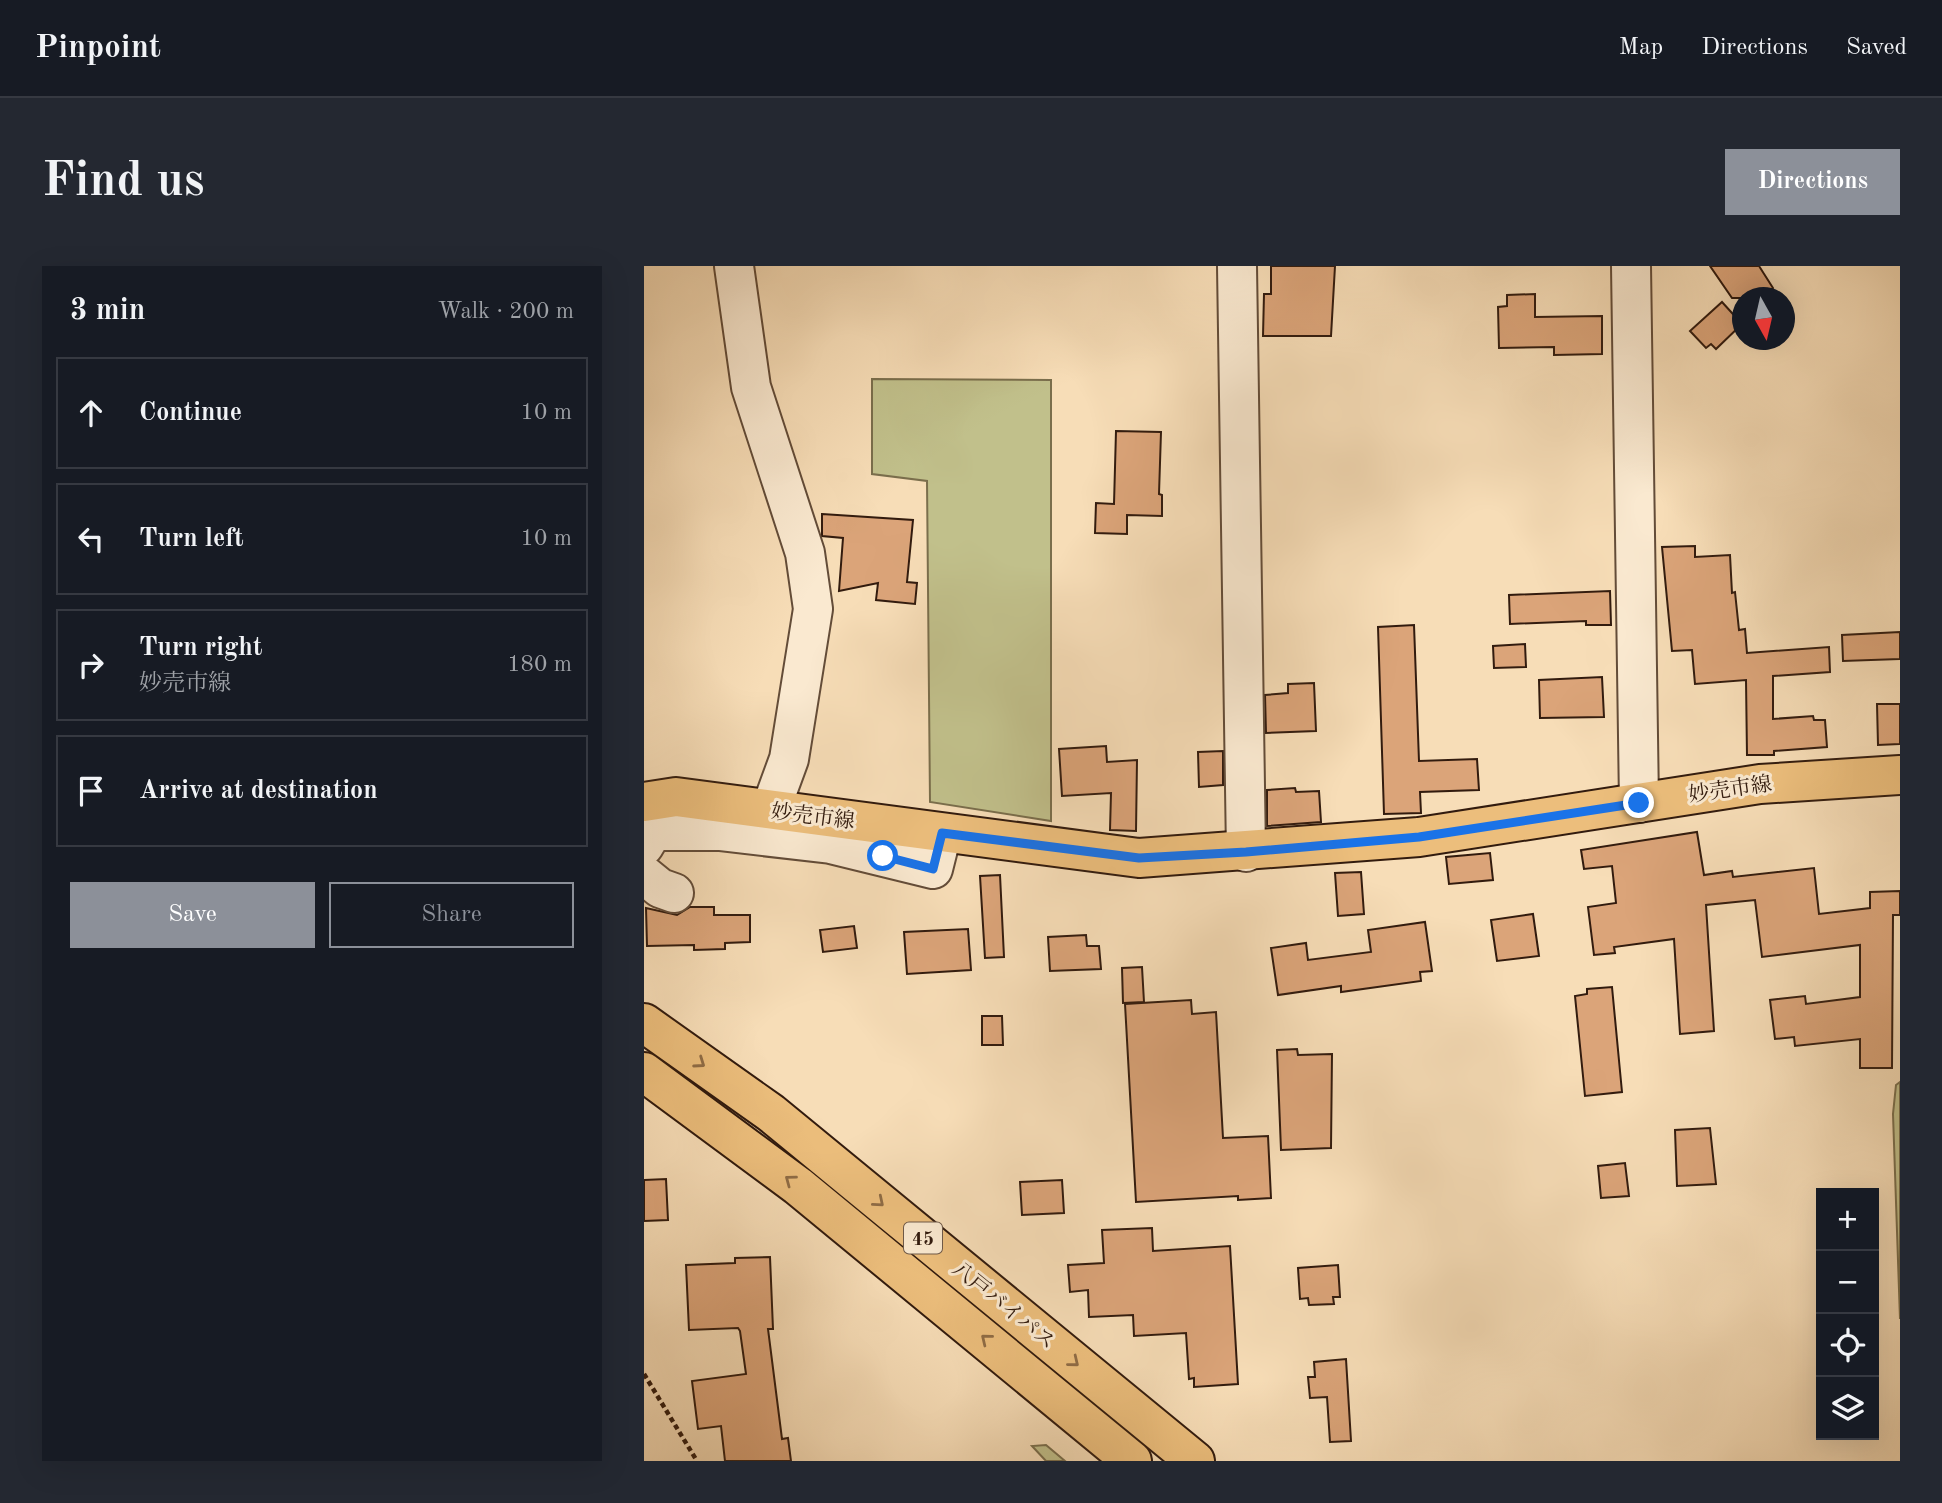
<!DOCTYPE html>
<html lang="en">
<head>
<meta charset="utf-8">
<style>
  body { margin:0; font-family:"Old Standard TT","Noto Serif JP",serif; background:#242831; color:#f1f3f6 }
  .controls { position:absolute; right:21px; bottom:21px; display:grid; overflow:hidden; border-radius:0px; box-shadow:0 7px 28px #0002 }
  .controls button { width:63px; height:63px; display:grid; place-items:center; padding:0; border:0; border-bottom:2px solid #363941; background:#171b24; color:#f1f3f6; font:35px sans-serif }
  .compass { position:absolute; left:1088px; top:21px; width:63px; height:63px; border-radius:50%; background:#171b24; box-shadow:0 7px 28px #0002; rotate:172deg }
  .stop { position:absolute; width:21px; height:21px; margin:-16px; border:5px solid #1a73e8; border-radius:50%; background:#fff }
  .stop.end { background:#1a73e8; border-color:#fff; box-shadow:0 2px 7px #0008 }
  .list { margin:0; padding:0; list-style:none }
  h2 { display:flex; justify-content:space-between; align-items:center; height:91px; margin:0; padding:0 28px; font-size:30px }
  h2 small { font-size:23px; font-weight:400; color:#9ea1a6 }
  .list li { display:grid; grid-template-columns:46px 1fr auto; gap:21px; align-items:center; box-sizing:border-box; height:112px; margin:0 14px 14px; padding:0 14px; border:2px solid #363941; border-radius:0px }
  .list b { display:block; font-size:26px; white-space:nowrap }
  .list p { margin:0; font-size:23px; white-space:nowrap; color:#9ea1a6 }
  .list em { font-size:23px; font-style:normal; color:#9ea1a6 }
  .actions { display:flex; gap:14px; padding:21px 28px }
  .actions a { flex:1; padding:16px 0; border:2px solid #8c9099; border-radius:0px; text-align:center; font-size:24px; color:#8c9099 }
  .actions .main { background:#8c9099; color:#fff }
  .icon { flex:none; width:38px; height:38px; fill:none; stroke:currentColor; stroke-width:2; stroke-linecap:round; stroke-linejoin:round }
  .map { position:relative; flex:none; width:1256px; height:1195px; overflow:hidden; border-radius:0px }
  header { display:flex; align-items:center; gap:42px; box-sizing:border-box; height:98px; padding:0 35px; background:#171b24; border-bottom:2px solid #363941 }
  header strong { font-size:33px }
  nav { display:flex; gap:38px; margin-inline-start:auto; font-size:24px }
  .intro { display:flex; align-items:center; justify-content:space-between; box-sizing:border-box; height:168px; padding:0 42px }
  h1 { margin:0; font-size:49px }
  .button { padding:18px 32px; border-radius:0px; background:#8c9099; color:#fff; font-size:24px; font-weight:700 }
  main { display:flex; gap:42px; padding:0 42px }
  aside { flex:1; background:#171b24; border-radius:0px; box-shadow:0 7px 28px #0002 }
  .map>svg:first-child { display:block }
  .green { fill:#c1c08b; stroke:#7a6e4c; stroke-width:2 }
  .building { fill:#dba479; stroke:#321b0e; stroke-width:2 }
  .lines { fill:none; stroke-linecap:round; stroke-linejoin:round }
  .minor-casing { stroke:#634c38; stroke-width:42 }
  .major-casing { stroke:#321b0e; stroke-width:42 }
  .highway-casing { stroke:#321b0e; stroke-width:42 }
  .path { stroke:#321b0e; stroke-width:4.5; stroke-dasharray:5 3.5; stroke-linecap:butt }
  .minor { stroke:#fae9d0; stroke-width:38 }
  .major { stroke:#ecbe7c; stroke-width:38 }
  .highway { stroke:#ecbe7c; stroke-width:38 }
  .oneway { stroke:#8f6c45 }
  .route { stroke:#1a73e8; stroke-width:9 }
  .labels { text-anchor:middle; stroke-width:6; stroke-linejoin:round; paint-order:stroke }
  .shield { fill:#fae9d0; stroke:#6e5948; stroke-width:2 }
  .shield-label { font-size:19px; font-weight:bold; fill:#321b0e }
  .street-label { font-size:21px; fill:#321b0e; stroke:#fae9d0 }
</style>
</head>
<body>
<header>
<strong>Pinpoint</strong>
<nav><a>Map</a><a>Directions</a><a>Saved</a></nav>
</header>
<div class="intro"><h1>Find us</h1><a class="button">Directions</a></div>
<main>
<aside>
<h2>3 min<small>Walk · 200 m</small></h2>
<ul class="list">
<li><svg class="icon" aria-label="ahead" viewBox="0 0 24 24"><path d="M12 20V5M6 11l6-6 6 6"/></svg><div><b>Continue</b></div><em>10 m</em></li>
<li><svg class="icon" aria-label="left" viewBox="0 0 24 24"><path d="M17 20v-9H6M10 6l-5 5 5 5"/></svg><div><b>Turn left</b></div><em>10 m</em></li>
<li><svg class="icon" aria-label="right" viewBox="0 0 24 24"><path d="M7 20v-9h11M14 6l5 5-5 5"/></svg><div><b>Turn right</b><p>妙売市線</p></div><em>180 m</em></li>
<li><svg class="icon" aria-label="arrive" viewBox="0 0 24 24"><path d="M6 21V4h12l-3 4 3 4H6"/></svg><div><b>Arrive at destination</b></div></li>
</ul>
<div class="actions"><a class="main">Save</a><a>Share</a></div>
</aside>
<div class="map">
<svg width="1256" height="1195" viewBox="0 0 1256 1195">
  <rect width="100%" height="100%" fill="#f7ddb7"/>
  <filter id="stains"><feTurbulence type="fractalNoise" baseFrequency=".00286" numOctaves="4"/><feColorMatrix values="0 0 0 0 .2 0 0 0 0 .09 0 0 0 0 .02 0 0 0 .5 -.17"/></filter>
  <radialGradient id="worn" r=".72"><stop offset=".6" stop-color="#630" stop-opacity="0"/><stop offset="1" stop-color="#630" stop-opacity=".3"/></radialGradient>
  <!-- green -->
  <g class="green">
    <polygon points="228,113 407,114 407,555 286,536 283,215 228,208"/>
    <polygon points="1256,816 1256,1053 1249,848 1252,819"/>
    <polygon points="402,1179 421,1195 402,1195 388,1180"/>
  </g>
  <!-- building -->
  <g class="building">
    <polygon points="627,0 691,0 687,70 619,70 620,28 627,28"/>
    <polygon points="1066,0 1115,0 1129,22 1118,32 1088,32"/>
    <polygon points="891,28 891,51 958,50 958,88 910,89 910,81 855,82 854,41 863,40 863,29"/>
    <polygon points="1078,36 1098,58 1072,83 1067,78 1062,82 1046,65"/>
    <polygon points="472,165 517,166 515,228 518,229 518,250 483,249 483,268 451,267 452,237 470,238"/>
    <polygon points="178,248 269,254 263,316 273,317 271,338 232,334 234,317 195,325 199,272 178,270"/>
    <polygon points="1051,280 1051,291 1086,289 1088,327 1091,326 1095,364 1101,363 1103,387 1185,381 1186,406 1129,410 1129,453 1169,450 1170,454 1181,454 1183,481 1130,485 1130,489 1103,489 1102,414 1051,418 1048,384 1028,385 1018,281"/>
    <polygon points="966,325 967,359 942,359 942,355 866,358 865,329"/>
    <polygon points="770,359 775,495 833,493 835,524 776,526 777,547 740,548 734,361"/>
    <polygon points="1256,366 1256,393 1199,395 1198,369"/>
    <polygon points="881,378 882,401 850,402 849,380"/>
    <polygon points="958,411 960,451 896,452 895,414"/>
    <polygon points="670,417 672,465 622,467 621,429 644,427 644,418"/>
    <polygon points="1233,438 1256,438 1256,478 1234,479"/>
    <polygon points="462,480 463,496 493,494 492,565 466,564 467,527 418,530 415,483"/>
    <polygon points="579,485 579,519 555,521 554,486"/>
    <polygon points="651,522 652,526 675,525 677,556 623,560 623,524"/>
    <polygon points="1053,566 1060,609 1088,605 1089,611 1170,602 1175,648 1226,642 1226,626 1256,625 1256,649 1249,649 1248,802 1216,802 1216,773 1151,780 1150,771 1131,773 1126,734 1161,730 1162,738 1216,731 1216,679 1118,691 1111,634 1062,639 1070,765 1036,768 1030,673 970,681 971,687 950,689 944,641 972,637 968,600 940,603 937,584"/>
    <polygon points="846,587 849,614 805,618 802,591"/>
    <polygon points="717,606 720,648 694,650 691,607"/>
    <polygon points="356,609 360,691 341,692 336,610"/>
    <polygon points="46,641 70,641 70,649 106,649 106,676 81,677 81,683 50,684 50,679 3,680 2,642 33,649"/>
    <polygon points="889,648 895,690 853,695 847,654"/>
    <polygon points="781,656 788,705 776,706 777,715 697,726 697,720 634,729 627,682 662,677 664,694 727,686 724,664"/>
    <polygon points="210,660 213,682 179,686 176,664"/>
    <polygon points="324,663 327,704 263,708 260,666"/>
    <polygon points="442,669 443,680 455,680 457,703 406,705 404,671"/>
    <polygon points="498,701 500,736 479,737 478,702"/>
    <polygon points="968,721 978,826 941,830 931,730 943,728 943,723"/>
    <polygon points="547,734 548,748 572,746 579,872 624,870 627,932 594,934 594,930 492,936 481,738"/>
    <polygon points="338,750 358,750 359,779 338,779"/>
    <polygon points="653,783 654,789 688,788 687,882 637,884 633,784"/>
    <polygon points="1066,862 1072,918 1033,920 1031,864"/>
    <polygon points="981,897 985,930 957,932 954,900"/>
    <polygon points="22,913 24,954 0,955 0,914"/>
    <polygon points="418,914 420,947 378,949 376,916"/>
    <polygon points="508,962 509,985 586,980 594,1118 550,1121 550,1112 545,1113 542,1067 490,1070 489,1049 445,1051 444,1024 426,1026 424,999 460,997 458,964"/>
    <polygon points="126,991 129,1063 124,1063 138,1173 144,1172 147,1195 81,1195 77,1160 54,1163 48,1115 102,1108 96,1065 94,1062 45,1064 42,999 91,997 91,992"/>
    <polygon points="694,999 696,1031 689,1031 690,1038 665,1039 664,1032 656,1033 654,1002"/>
    <polygon points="702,1093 707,1175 686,1176 683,1131 666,1132 664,1111 671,1111 670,1096"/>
  </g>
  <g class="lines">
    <defs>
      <g id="minor">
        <polyline points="90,0 107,121 161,287 169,343 145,493 126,545"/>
        <polyline points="593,0 602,586"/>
        <polyline points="987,0 995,537"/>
        <polyline points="0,580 6,570 15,565 75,565 187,578 289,603 298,567"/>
        <polyline points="0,609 16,622 30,627"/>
      </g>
      <polyline id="major" points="0,536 32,531 495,592 775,571 1116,518 1256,509"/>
      <g id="highway">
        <polyline points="0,757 127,847 551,1195"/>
        <polyline points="0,806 154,920 488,1195"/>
      </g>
    </defs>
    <!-- minor casing -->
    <use href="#minor" class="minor-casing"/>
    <!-- major casing -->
    <use href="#major" class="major-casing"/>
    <!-- highway casing -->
    <use href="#highway" class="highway-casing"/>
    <!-- path -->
    <polyline class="path" points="0,1108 53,1195"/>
    <!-- minor -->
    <use href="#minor" class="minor"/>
    <!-- major -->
    <use href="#major" class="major"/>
    <!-- highway -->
    <use href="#highway" class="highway"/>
  </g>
  <!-- one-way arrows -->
  <defs><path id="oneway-chevron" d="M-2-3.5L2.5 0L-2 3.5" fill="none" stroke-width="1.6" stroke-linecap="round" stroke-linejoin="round" transform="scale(1.75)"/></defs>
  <g class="oneway">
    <use href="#oneway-chevron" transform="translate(56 797) rotate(35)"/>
    <use href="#oneway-chevron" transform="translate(146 914) rotate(-143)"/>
    <use href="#oneway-chevron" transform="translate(235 936) rotate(40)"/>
    <use href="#oneway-chevron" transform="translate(342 1073) rotate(-141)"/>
    <use href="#oneway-chevron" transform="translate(430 1096) rotate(39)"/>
  </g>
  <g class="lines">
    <!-- route -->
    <polyline class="route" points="239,590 289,603 298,567 495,592 602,586 775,571 995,537"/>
  </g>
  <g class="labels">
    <!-- shield labels -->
    <rect class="shield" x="260" y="956.5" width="38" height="31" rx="5"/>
    <g class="shield-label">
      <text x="279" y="979">45</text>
    </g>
    <!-- street labels -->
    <g class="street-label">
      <text transform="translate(1086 523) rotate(-8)" y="7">妙売市線</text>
      <text transform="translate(169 550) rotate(7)" y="7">妙売市線</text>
      <text transform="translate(360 1039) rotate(39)" y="7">八戸バイパス</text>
    </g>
  </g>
  <rect width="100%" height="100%" filter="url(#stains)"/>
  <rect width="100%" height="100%" fill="url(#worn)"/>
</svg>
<div class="controls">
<button>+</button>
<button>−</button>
<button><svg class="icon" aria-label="locate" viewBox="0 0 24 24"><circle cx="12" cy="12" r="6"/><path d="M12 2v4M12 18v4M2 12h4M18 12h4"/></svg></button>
<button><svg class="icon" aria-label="layers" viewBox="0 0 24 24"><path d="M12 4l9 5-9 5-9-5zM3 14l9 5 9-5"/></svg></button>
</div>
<svg class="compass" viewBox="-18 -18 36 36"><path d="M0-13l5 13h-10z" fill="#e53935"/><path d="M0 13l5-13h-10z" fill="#9ea1a6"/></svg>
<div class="stop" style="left:239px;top:590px"></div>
<div class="stop end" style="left:995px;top:537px"></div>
</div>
</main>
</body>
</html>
